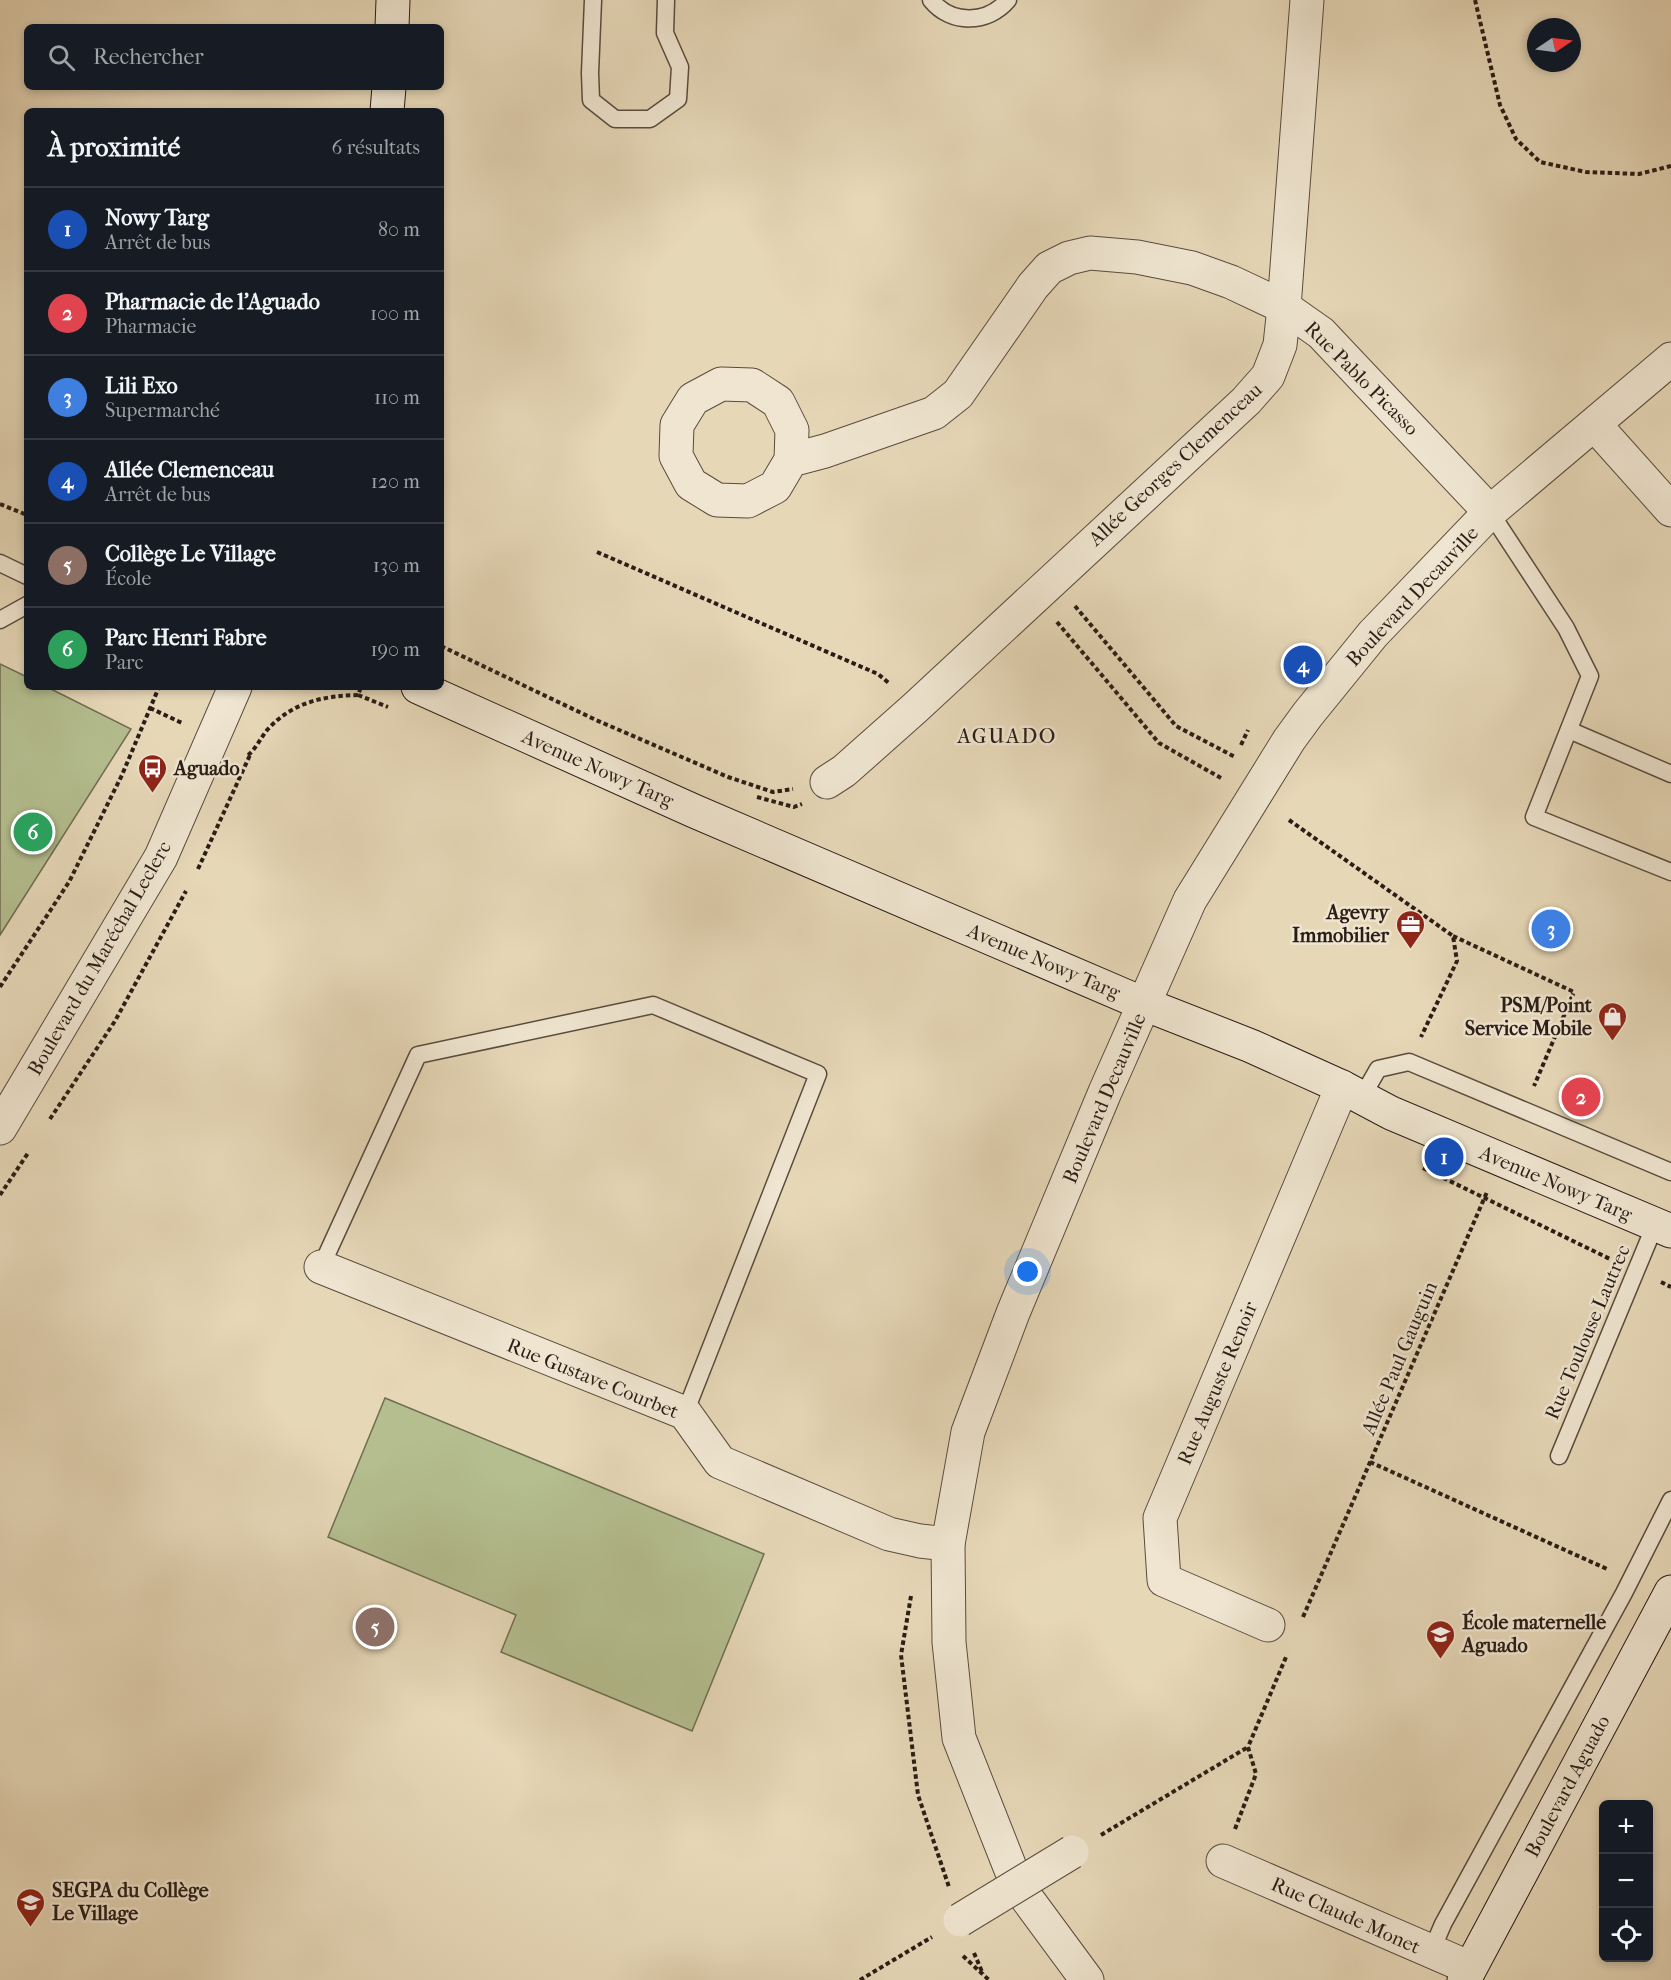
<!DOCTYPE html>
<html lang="fr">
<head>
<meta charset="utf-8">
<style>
  body { margin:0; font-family:"IM FELL French Canon",serif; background:#20242c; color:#f1f3f6 }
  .controls { position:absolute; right:18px; bottom:18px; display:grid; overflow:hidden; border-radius:9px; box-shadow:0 3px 9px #0003 }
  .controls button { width:54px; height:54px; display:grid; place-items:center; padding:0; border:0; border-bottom:2px solid #363941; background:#171b24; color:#f1f3f6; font:30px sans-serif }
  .compass { position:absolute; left:1527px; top:18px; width:54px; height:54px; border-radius:50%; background:#171b24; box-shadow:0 3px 9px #0003; rotate:77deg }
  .you { position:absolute; left:1028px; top:1272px; width:21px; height:21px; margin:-15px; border:4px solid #fff; border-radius:50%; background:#1a73e8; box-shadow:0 0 0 9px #1a73e833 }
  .badge { display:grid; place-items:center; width:39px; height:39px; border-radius:50%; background:#db2777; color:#fff; font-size:20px; font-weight:700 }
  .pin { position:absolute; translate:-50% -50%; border:3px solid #fff; box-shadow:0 2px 6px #0006 }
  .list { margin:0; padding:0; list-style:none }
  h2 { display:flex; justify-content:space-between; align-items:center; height:78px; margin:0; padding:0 24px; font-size:26px }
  h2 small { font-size:20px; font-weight:400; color:#9ea1a6 }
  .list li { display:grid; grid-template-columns:39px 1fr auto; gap:18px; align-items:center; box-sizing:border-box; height:84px; padding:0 24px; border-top:2px solid #363941 }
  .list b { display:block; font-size:22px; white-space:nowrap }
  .list p { margin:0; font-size:20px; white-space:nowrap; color:#9ea1a6 }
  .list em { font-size:20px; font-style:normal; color:#9ea1a6 }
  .icon { flex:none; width:33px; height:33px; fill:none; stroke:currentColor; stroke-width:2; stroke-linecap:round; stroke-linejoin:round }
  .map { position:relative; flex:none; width:1671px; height:1980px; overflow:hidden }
  .search { position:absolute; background:#171b24; box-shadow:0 3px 9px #0003; left:24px; top:24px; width:420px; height:66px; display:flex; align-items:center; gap:15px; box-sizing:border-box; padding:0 21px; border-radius:9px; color:#9ea1a6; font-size:22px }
  .panel { position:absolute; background:#171b24; box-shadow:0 3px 9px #0003; left:24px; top:108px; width:420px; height:582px; border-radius:9px }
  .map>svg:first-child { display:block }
  .green { fill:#b4be8f; stroke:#6f6e52; stroke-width:1.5 }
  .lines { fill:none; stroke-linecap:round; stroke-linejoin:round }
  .lane-casing { stroke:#594c3e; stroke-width:19 }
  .street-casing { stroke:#594c3e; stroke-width:35 }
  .secondary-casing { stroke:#2a1d16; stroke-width:35 }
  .path { stroke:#2a1d16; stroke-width:4; stroke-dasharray:4.5 3; stroke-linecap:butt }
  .lane { stroke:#efe5d0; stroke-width:16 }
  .street { stroke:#efe5d0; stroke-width:33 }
  .secondary { stroke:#efe5d0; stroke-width:33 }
  .street-bridge-casing { stroke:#594c3e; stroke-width:35; stroke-linecap:butt }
  .street-bridge { stroke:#efe5d0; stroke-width:33 }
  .labels { text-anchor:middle; stroke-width:5; stroke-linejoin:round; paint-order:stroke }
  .street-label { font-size:20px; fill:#2a1d16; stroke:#efe5d0 }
  .poi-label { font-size:20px; font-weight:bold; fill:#2a1d16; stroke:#efe5d0; text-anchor:start }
  .neighbourhood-label { font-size:21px; letter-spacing:1.5px; fill:#2a1d16; stroke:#efe5d0 }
</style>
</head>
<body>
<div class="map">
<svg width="1671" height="1980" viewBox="0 0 1671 1980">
  <rect width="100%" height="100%" fill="#e6d7b7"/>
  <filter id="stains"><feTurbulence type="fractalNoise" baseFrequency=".00333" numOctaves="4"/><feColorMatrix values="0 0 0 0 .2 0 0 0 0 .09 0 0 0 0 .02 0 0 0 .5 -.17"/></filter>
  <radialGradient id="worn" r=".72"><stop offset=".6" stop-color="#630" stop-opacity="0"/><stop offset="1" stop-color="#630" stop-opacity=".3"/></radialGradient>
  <!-- green -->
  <g class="green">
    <polygon points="0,664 27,677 27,687 47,687 131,729 0,935"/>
    <polygon points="385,1398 764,1554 692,1731 501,1652 516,1615 328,1537"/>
  </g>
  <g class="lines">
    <defs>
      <g id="lane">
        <polyline points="593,0 590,73 591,100 615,119 650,119 678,99 680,67 665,33 666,0"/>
        <path d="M931,0C951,25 988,24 1008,0"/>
        <polyline points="1490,512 1566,628 1590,676 1534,817 1671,872"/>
        <polyline points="0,563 27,576"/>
        <polyline points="0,620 27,605"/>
        <polyline points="1569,730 1671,774"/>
        <polyline points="1362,1097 1378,1069 1409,1062 1671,1172"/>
        <polyline points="321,1267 418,1055 653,1005 818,1074 685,1413"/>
        <polyline points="1559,1456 1655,1225"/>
        <polyline points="1431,1952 1443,1924 1624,1593 1671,1500"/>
      </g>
      <g id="street">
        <polyline points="1595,425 1671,510"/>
        <polyline points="791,460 792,430 778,402 752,385 721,384 693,399 677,425 676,456 691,484 717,500 748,501 775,487 791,460 825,451 934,413 958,394 1033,286 1049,268 1069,258 1090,253 1137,257 1192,268 1231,282 1284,307 1321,333 1490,512"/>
        <polyline points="827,782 844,771 915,708 1246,401 1268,376 1280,345 1284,307 1307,0"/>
        <polyline points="0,1128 161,857 235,687"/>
        <polyline points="321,1267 685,1413 720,1462 889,1534 920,1541 948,1544"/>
        <polyline points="1268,1625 1164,1580 1160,1518 1342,1087"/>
        <polyline points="1223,1861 1470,1968"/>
        <polyline points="1087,1980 1017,1885 959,1738 949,1642 948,1544 968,1432 1013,1313 1105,1092 1190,900 1289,740 1308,714 1373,634 1490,512 1671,359"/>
      </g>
      <g id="secondary">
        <polyline points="392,27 393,0"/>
        <polyline points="387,111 389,87"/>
        <polyline points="418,687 694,811 1144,1004 1251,1046 1342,1087 1391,1113 1671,1231"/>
        <polyline points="1464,1980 1671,1592"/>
      </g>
    </defs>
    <!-- lane casing -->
    <use href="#lane" class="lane-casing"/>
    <!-- street casing -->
    <use href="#street" class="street-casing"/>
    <!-- secondary casing -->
    <use href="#secondary" class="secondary-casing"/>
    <!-- path -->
    <g class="path">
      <polyline points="1475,0 1500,105 1516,139 1540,162 1586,172 1639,174 1671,166"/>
      <polyline points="0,504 27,515"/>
      <polyline points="597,552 878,674 890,684"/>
      <polyline points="1075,606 1176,726 1235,757"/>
      <polyline points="1057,622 1159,743 1221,778"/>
      <polyline points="441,646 596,720 728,777 773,792 793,789"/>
      <polyline points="358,695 388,707"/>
      <polyline points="150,708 182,723"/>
      <polyline points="1241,745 1248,730"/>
      <path d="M248,755C256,749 261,737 268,729C293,702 323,696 358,695L361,687"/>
      <polyline points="757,797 794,807 802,804"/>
      <polyline points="1289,820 1453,936 1457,961 1421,1037"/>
      <polyline points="198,869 250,755"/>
      <polyline points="1453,936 1574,992 1534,1086"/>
      <polyline points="0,987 69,882 122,775 159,687"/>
      <polyline points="50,1119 115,1021 186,891"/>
      <polyline points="1423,1168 1610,1259"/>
      <polyline points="0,1195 28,1153"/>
      <polyline points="1661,1282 1671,1287"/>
      <polyline points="1370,1462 1607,1569"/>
      <polyline points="911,1596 901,1655 918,1795 949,1887"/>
      <polyline points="1303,1617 1487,1192"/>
      <polyline points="1235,1829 1256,1774 1248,1747 1286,1657"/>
      <polyline points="1101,1835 1248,1747"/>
      <polyline points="974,1953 983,1974"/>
      <polyline points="963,1956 989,1980"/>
      <polyline points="860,1980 932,1937"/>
    </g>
    <!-- lane -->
    <use href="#lane" class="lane"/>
    <!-- street -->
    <use href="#street" class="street"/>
    <!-- secondary -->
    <use href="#secondary" class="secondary"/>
    <defs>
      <polyline id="street-bridge" points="960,1920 1072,1852"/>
    </defs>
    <!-- street-bridge casing -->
    <use href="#street-bridge" class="street-bridge-casing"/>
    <!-- street-bridge -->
    <use href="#street-bridge" class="street-bridge"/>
  </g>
  <!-- icons -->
  <defs>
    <symbol id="bus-pin" viewBox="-11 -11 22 30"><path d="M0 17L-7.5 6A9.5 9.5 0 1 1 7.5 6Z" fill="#8f2418" stroke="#efe5d0"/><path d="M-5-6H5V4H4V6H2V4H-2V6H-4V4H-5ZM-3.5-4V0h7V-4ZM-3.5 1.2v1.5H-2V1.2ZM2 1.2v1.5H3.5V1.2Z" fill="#fff"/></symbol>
    <symbol id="office-pin" viewBox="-11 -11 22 30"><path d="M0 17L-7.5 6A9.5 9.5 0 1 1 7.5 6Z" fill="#8f2418" stroke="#efe5d0"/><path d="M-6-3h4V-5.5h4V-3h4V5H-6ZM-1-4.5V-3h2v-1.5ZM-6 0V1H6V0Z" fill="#fff"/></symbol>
    <symbol id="shop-pin" viewBox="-11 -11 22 30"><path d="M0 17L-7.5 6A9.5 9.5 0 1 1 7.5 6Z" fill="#8f2418" stroke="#efe5d0"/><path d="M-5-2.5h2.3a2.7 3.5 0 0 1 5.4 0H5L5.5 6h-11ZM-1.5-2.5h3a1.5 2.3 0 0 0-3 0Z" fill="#fff"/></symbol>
    <symbol id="school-pin" viewBox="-11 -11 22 30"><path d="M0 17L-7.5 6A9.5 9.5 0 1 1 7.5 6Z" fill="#8f2418" stroke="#efe5d0"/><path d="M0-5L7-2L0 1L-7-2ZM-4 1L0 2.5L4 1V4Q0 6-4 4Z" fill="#fff"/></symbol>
  </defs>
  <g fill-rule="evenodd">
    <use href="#bus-pin" x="136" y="752" width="33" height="45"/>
    <use href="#office-pin" x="1394" y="908" width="33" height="45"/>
    <use href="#shop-pin" x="1596" y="1000" width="33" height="45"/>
    <use href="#school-pin" x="1424" y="1618" width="33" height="45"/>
    <use href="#school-pin" x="14" y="1886" width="33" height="45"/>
  </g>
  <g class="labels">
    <!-- street labels -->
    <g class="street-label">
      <text transform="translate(1362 378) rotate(45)" y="7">Rue Pablo Picasso</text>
      <text transform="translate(1175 464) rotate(-43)" y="7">Allée Georges Clemenceau</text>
      <text transform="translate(1412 596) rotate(-47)" y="7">Boulevard Decauville</text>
      <text transform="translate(598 768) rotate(24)" y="7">Avenue Nowy Targ</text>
      <text transform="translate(99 958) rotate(-60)" y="7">Boulevard du Maréchal Leclerc</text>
      <text transform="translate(1044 961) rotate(23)" y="7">Avenue Nowy Targ</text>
      <text transform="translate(1104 1098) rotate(-67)" y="7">Boulevard Decauville</text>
      <text transform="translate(1556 1183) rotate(23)" y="7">Avenue Nowy Targ</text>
      <text transform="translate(1587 1332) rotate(-67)" y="7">Rue Toulouse Lautrec</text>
      <text transform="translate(1399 1358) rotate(-67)" y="7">Allée Paul Gauguin</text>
      <text transform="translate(593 1378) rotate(22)" y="7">Rue Gustave Courbet</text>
      <text transform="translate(1217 1383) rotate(-67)" y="7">Rue Auguste Renoir</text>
      <text transform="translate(1567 1786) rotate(-62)" y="7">Boulevard Aguado</text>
      <text transform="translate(1346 1915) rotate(24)" y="7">Rue Claude Monet</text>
    </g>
    <!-- poi labels -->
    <g class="poi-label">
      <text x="174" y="775">Aguado</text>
      <text x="1389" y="919" text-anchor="end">Agevry<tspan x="1389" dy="23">Immobilier</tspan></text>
      <text x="1592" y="1012" text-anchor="end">PSM/Point<tspan x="1592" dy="23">Service Mobile</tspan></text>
      <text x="1462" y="1629">École maternelle<tspan x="1462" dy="23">Aguado</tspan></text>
      <text x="52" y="1897">SEGPA du Collège<tspan x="52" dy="23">Le Village</tspan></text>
    </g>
    <!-- neighbourhood labels -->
    <g class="neighbourhood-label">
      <text x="1007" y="743">AGUADO</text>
    </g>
  </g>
  <rect width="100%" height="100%" filter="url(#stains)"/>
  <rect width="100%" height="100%" fill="url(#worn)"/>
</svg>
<div class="controls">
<button>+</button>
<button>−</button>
<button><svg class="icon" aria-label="locate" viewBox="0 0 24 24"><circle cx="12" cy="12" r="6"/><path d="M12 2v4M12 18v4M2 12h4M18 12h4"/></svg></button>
</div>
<svg class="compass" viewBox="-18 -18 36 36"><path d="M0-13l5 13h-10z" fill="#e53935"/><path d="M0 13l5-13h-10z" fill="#9ea1a6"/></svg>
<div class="you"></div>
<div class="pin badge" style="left:1444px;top:1157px;background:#1a4fb4">1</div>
<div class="pin badge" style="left:1581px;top:1097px;background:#e0444e">2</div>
<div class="pin badge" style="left:1551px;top:929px;background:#3f7fe0">3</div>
<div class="pin badge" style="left:1303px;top:665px;background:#1a4fb4">4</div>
<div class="pin badge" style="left:375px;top:1627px;background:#8d6e63">5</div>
<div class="pin badge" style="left:33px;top:832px;background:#2e9e5b">6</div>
<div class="search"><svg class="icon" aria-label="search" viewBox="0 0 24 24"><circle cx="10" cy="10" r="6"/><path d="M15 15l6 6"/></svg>Rechercher</div>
<section class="panel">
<h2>À proximité<small>6 résultats</small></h2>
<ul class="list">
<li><span class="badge" style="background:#1a4fb4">1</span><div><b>Nowy Targ</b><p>Arrêt de bus</p></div><em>80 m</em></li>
<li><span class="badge" style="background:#e0444e">2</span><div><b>Pharmacie de l'Aguado</b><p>Pharmacie</p></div><em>100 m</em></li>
<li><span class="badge" style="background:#3f7fe0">3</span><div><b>Lili Exo</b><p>Supermarché</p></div><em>110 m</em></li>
<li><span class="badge" style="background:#1a4fb4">4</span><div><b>Allée Clemenceau</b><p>Arrêt de bus</p></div><em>120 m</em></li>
<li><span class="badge" style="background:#8d6e63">5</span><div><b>Collège Le Village</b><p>École</p></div><em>130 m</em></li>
<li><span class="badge" style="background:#2e9e5b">6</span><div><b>Parc Henri Fabre</b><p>Parc</p></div><em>190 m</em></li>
</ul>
</section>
</div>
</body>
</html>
